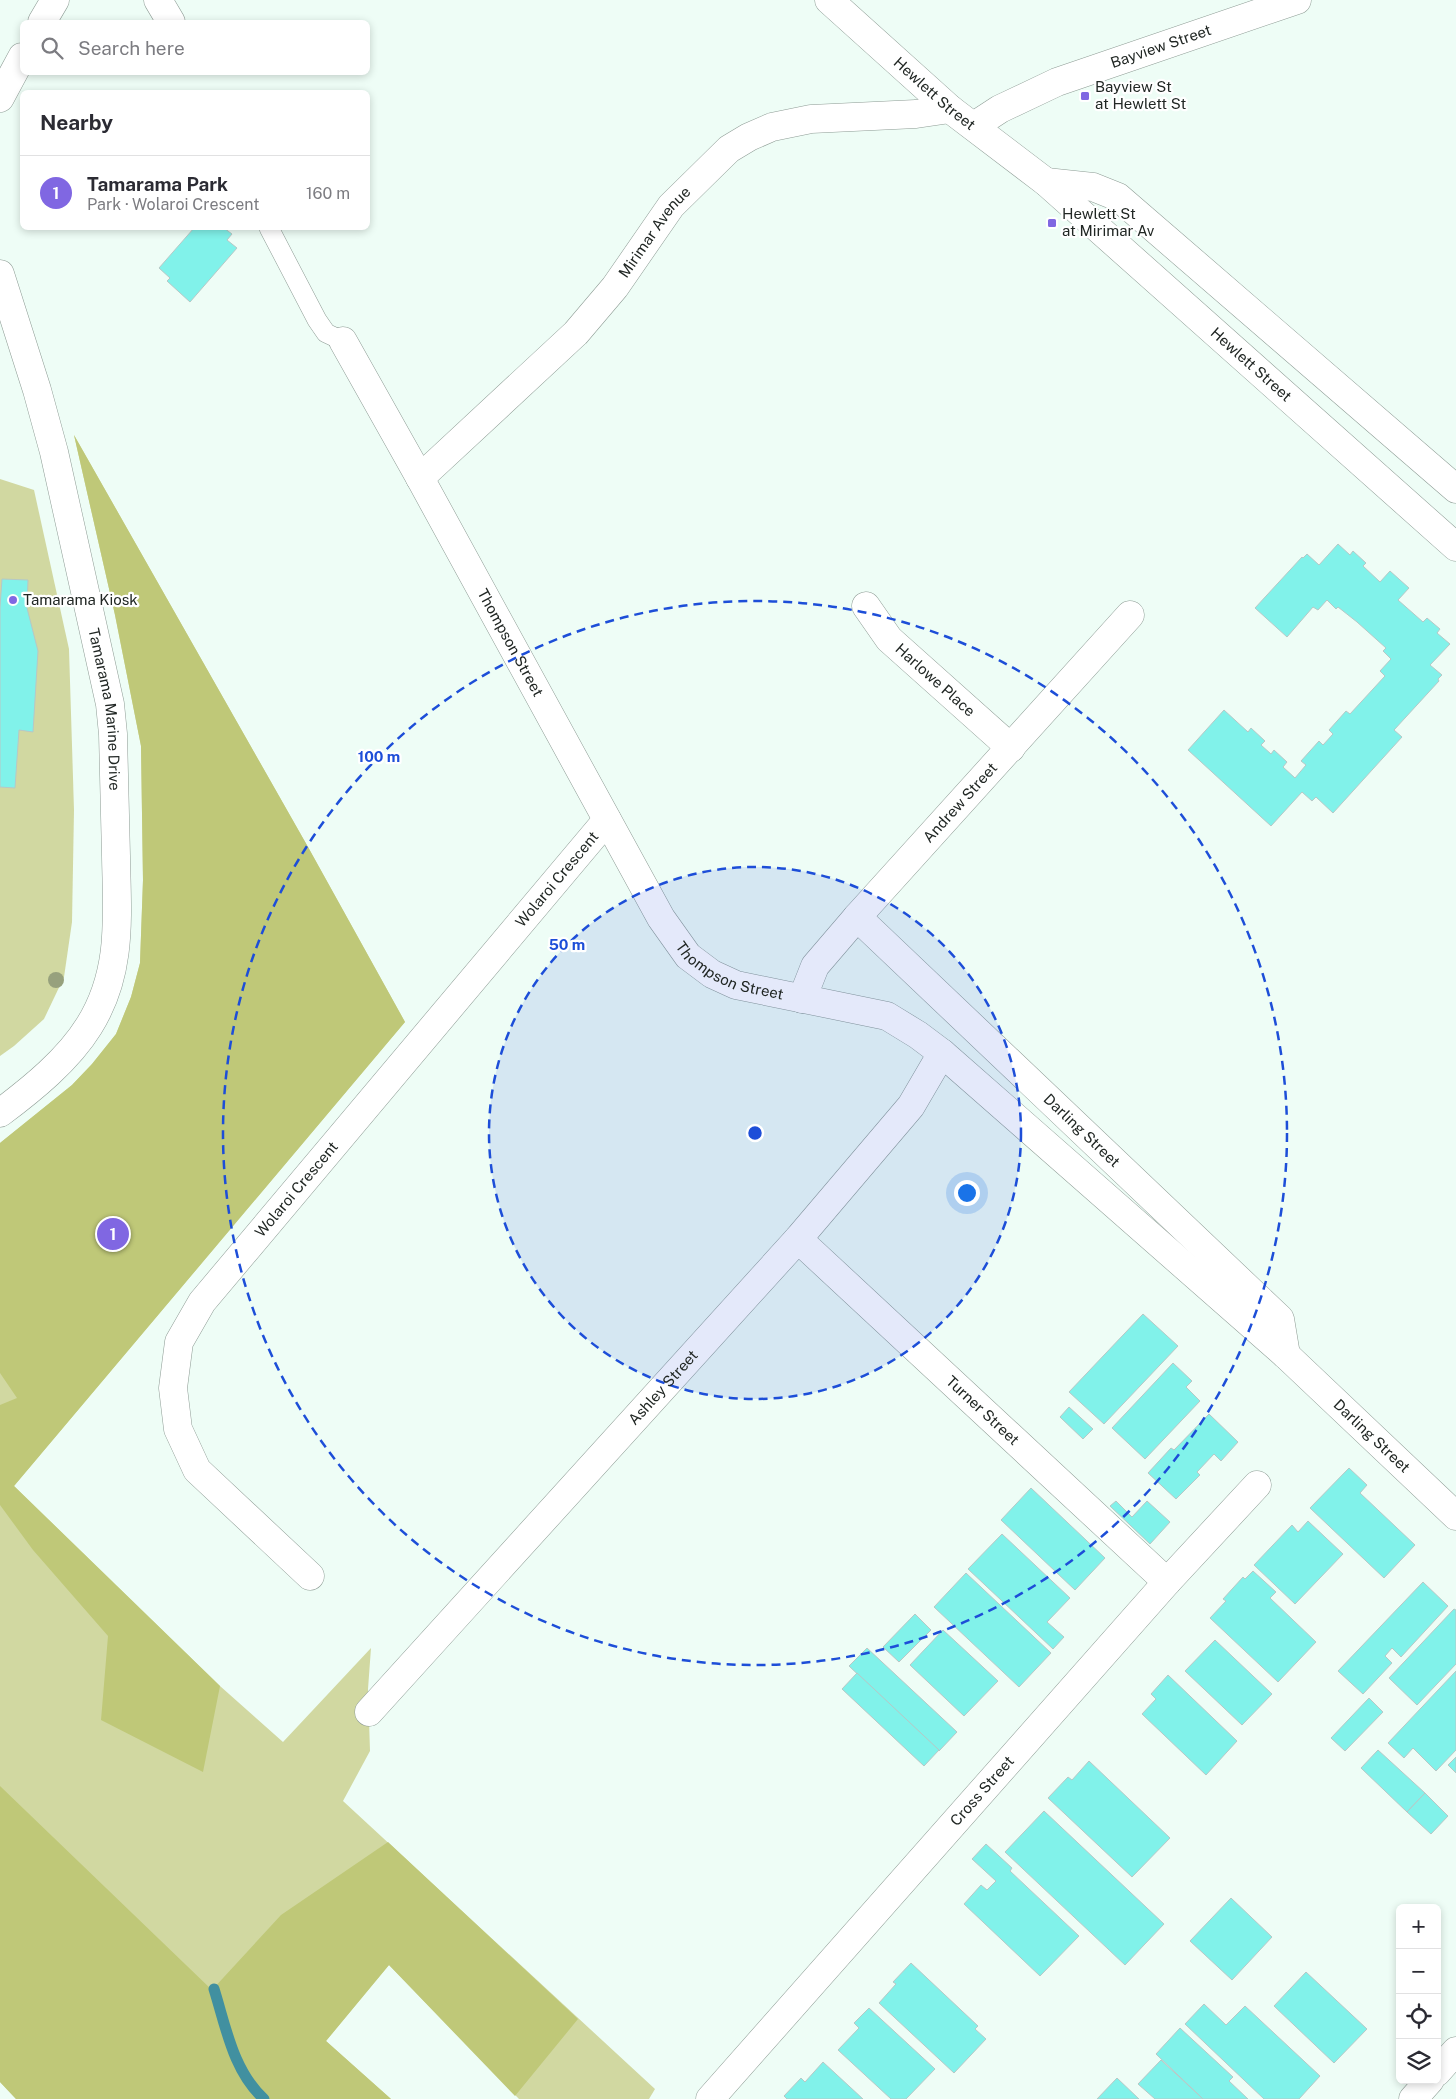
<!DOCTYPE html>
<html lang="en">
<head>
<meta charset="utf-8">
<style>
  body { margin:0; font-family:"Public Sans",sans-serif; background:#f7f7f7; color:#2b2b33 }
  .controls { position:absolute; right:15px; bottom:15px; display:grid; overflow:hidden; border-radius:8px; box-shadow:0 2px 8px #0003 }
  .controls button { width:45px; height:45px; display:grid; place-items:center; padding:0; border:0; border-bottom:1px solid #e1e1e2; background:#fff; color:#2b2b33; font:25px sans-serif }
  .you { position:absolute; left:966px; top:1192px; width:18px; height:18px; margin:-12px; border:4px solid #fff; border-radius:50%; background:#1a73e8; box-shadow:0 0 0 8px #1a73e833 }
  .badge { display:grid; place-items:center; width:32px; height:32px; border-radius:50%; background:#8067e2; color:#fff; font-size:16px; font-weight:700 }
  .pin { position:absolute; translate:-50% -50%; border:2px solid #fff; box-shadow:0 1px 5px #0006 }
  .list { margin:0; padding:0; list-style:none }
  h2 { display:flex; justify-content:space-between; align-items:center; height:65px; margin:0; padding:0 20px; font-size:21px }
  h2 small { font-size:16px; font-weight:400; color:#7c7c81 }
  .list li { display:grid; grid-template-columns:32px 1fr auto; gap:15px; align-items:center; box-sizing:border-box; height:75px; padding:0 20px; border-top:1px solid #e1e1e2 }
  .list b { display:block; font-size:19px; white-space:nowrap }
  .list p { margin:0; font-size:16px; white-space:nowrap; color:#7c7c81 }
  .list em { font-size:16px; font-style:normal; color:#7c7c81 }
  .icon { flex:none; width:28px; height:28px; fill:none; stroke:currentColor; stroke-width:2; stroke-linecap:round; stroke-linejoin:round }
  .map { position:relative; flex:none; width:1456px; height:2099px; overflow:hidden }
  .search { position:absolute; background:#fff; box-shadow:0 2px 8px #0003; left:20px; top:20px; width:350px; height:55px; display:flex; align-items:center; gap:12px; box-sizing:border-box; padding:0 18px; border-radius:8px; color:#7c7c81; font-size:19px }
  .panel { position:absolute; background:#fff; box-shadow:0 2px 8px #0003; left:20px; top:90px; width:350px; height:140px; border-radius:8px }
  .map>svg:first-child { display:block }
  .green { fill:#d1d8a1 }
  .forest { fill:#bfc878 }
  .lines { fill:none; stroke-linecap:round; stroke-linejoin:round }
  .stream { stroke:#4190a0; stroke-width:11 }
  .building { fill:#81f2ea; stroke:#b7c8c6 }
  .service-casing { stroke:#8e9c95; stroke-width:20 }
  .minor-casing { stroke:#8e9c95; stroke-width:29 }
  .tertiary-casing { stroke:#8e9c95; stroke-width:29 }
  .service { stroke:#fff; stroke-width:19 }
  .minor { stroke:#fff; stroke-width:28 }
  .tertiary { stroke:#fff; stroke-width:28 }
  .tree { fill:#97a17d }
  .ring { fill:none; stroke:#1d4ed8; stroke-width:2.5; stroke-dasharray:9 6 }
  .poi-dot { fill:#8067e2; stroke:#fff; stroke-width:2 }
  .labels { text-anchor:middle; stroke-width:4.5; stroke-linejoin:round; paint-order:stroke }
  .street-label { font-size:15px; fill:#212724; stroke:#fff }
  .poi-label { font-size:15px; fill:#212724; stroke:#fff; text-anchor:start }
  .centre { fill:#1d4ed8; stroke:#fff; stroke-width:2.5 }
  .ring-label { font-size:15px; text-anchor:middle; font-weight:bold; fill:#1d4ed8; stroke:#fff; stroke-width:4.5; stroke-linejoin:round; paint-order:stroke }
</style>
</head>
<body>
<div class="map">
<svg width="1456" height="2099" viewBox="0 0 1456 2099">
  <rect width="100%" height="100%" fill="#eefdf6"/>
  <!-- green -->
  <g class="green">
    <polygon points="74,435 308,847 405,1022 14,1486 220,1686 283,1742 371,1648 368,1689 370,1751 343,1801 655,2089 649,2099 519,2099 389,1965 326,2041 391,2099 16,2099 0,2082 0,1143 72,1085 92,1064 116,1034 131,997 140,963 143,880 141,746 115,615"/>
    <polygon points="0,479 34,490 69,649 74,810 72,922 64,977 44,1019 14,1046 0,1056"/>
  </g>
  <!-- forest -->
  <g class="forest">
    <polygon points="74,435 308,847 405,1022 14,1486 220,1686 203,1772 101,1720 108,1636 33,1550 0,1505 0,1405 17,1398 0,1373 0,1143 72,1085 92,1064 116,1034 131,997 140,963 143,880 141,746 115,615"/>
    <polygon points="0,1786 212,1990 281,1915 388,1842 578,2019 515,2096 389,1965 326,2041 391,2099 16,2099 0,2082"/>
  </g>
  <g class="lines">
    <!-- stream -->
    <path class="stream" d="M214,1989C226,2027 233,2071 264,2099"/>
  </g>
  <!-- building -->
  <g class="building">
    <polygon points="194,228 224,228 232,234 227,240 237,248 190,302 167,281 170,278 159,268"/>
    <polygon points="1338,544 1350,555 1353,551 1366,563 1363,566 1380,582 1390,571 1409,588 1398,600 1423,622 1427,618 1440,629 1437,633 1450,644 1430,665 1442,675 1438,679 1439,681 1394,730 1402,737 1333,813 1316,797 1312,801 1302,792 1271,826 1188,750 1224,710 1248,732 1251,728 1265,741 1261,745 1271,754 1274,750 1287,762 1283,767 1295,778 1306,765 1301,761 1319,741 1323,745 1333,734 1329,730 1346,711 1350,714 1385,676 1380,671 1391,659 1383,651 1386,648 1357,622 1338,607 1336,609 1327,600 1318,610 1313,607 1287,637 1255,608 1302,557 1303,558 1307,554 1319,565"/>
    <polygon points="2,579 28,580 27,608 38,651 33,732 19,730 15,788 0,787 0,607"/>
    <polygon points="1143,1314 1178,1346 1104,1424 1069,1392"/>
    <polygon points="1173,1363 1192,1381 1186,1387 1200,1401 1145,1459 1112,1428"/>
    <polygon points="1069,1407 1093,1429 1083,1439 1060,1417"/>
    <polygon points="1209,1414 1238,1442 1221,1461 1214,1454 1197,1472 1200,1475 1176,1499 1148,1473 1171,1448 1174,1450"/>
    <polygon points="1349,1468 1367,1485 1360,1493 1415,1545 1384,1578 1310,1508"/>
    <polygon points="1031,1488 1105,1558 1075,1590 1001,1520"/>
    <polygon points="1116,1501 1132,1517 1147,1501 1170,1522 1150,1544 1110,1506"/>
    <polygon points="1308,1521 1343,1554 1295,1604 1254,1565 1292,1525 1298,1532"/>
    <polygon points="1002,1534 1070,1598 1047,1622 1064,1637 1053,1649 968,1569"/>
    <polygon points="1253,1571 1276,1592 1270,1598 1316,1642 1278,1682 1210,1618 1226,1601 1223,1599 1243,1577 1245,1579"/>
    <polygon points="966,1573 1051,1653 1019,1687 934,1607"/>
    <polygon points="1423,1582 1448,1606 1401,1657 1392,1648 1385,1656 1392,1663 1363,1694 1338,1671"/>
    <polygon points="1454,1609 1456,1610 1456,1664 1417,1705 1389,1678"/>
    <polygon points="915,1614 931,1630 899,1662 883,1647"/>
    <polygon points="943,1630 998,1681 964,1716 910,1665"/>
    <polygon points="1215,1640 1272,1694 1242,1725 1185,1671"/>
    <polygon points="867,1648 957,1732 939,1751 849,1666"/>
    <polygon points="1456,1671 1456,1750 1436,1771 1413,1748 1404,1758 1388,1743"/>
    <polygon points="857,1673 939,1750 924,1766 842,1689"/>
    <polygon points="1168,1675 1237,1741 1206,1775 1142,1714 1156,1699 1151,1694"/>
    <polygon points="1369,1698 1383,1712 1345,1751 1331,1738"/>
    <polygon points="1378,1750 1425,1793 1407,1812 1361,1768"/>
    <polygon points="1456,1757 1456,1773 1448,1765"/>
    <polygon points="1089,1761 1170,1838 1132,1877 1048,1798 1068,1777 1072,1780"/>
    <polygon points="1425,1793 1448,1816 1431,1834 1407,1812"/>
    <polygon points="1044,1811 1164,1924 1125,1965 1005,1852"/>
    <polygon points="986,1844 1012,1868 1010,1871 1079,1936 1040,1976 964,1904 981,1885 987,1890 996,1881 972,1859"/>
    <polygon points="1231,1898 1272,1937 1232,1980 1190,1941"/>
    <polygon points="911,1963 978,2026 975,2029 986,2039 954,2073 879,2003 896,1984 893,1982"/>
    <polygon points="1306,1972 1367,2029 1334,2063 1274,2006"/>
    <polygon points="1204,2004 1226,2025 1245,2006 1320,2076 1299,2099 1264,2099 1185,2024"/>
    <polygon points="869,2008 935,2069 906,2099 891,2099 838,2050 859,2028 854,2023"/>
    <polygon points="1180,2028 1233,2077 1229,2081 1248,2099 1203,2099 1156,2054"/>
    <polygon points="1161,2060 1203,2099 1155,2099 1138,2084"/>
    <polygon points="823,2062 863,2099 787,2099 784,2096 801,2078 805,2082"/>
    <polygon points="1117,2078 1139,2099 1097,2099"/>
  </g>
  <g class="lines">
    <defs>
      <polyline id="service" points="269,228 317,320 326,333 343,341"/>
      <g id="minor">
        <polyline points="158,0 171,22"/>
        <polyline points="42,22 55,0"/>
        <polyline points="0,98 22,57"/>
        <path id="s1" d="M974,126L1000,109L1057,82L1297,0"/>
        <polyline points="1046,182 1093,187 1118,197 1456,489"/>
        <path id="s2" d="M0,274L37,390L54,452L110,704L113,734C114,774 115,815 116,856C117,916 123,972 89,1026C68,1060 32,1089 0,1113"/>
        <path id="s3" d="M343,341L420,478L661,918L688,956L712,974L736,985L887,1016L918,1035L942,1053L1286,1355L1456,1516"/>
        <path id="s4" d="M420,478L576,333L615,287L671,206L729,149L749,137L772,127L811,119L916,114L950,109"/>
        <path id="s5" d="M866,606L889,639L1011,748"/>
        <path id="s6" d="M857,917L1280,1319L1286,1355"/>
        <path id="s7" d="M802,999L815,966L857,917L1130,615"/>
        <path id="s8" d="M798,1239L1167,1582"/>
        <path id="s9" d="M310,1576L197,1470L178,1429L173,1388L179,1342L202,1302L607,820"/>
        <path id="s10" d="M369,1712L798,1239L911,1106L942,1053"/>
        <polyline points="1437,2072 1456,2051"/>
        <path id="s11" d="M710,2099L1167,1582L1257,1485"/>
        <polyline points="1413,2099 1430,2080"/>
      </g>
      <g id="tertiary">
        <path id="s12" d="M829,0L950,109L1046,182L1456,547"/>
      </g>
    </defs>
    <!-- service casing -->
    <use href="#service" class="service-casing"/>
    <!-- minor casing -->
    <use href="#minor" class="minor-casing"/>
    <!-- tertiary casing -->
    <use href="#tertiary" class="tertiary-casing"/>
    <!-- service -->
    <use href="#service" class="service"/>
    <!-- minor -->
    <use href="#minor" class="minor"/>
    <!-- tertiary -->
    <use href="#tertiary" class="tertiary"/>
  </g>
  <!-- trees -->
  <circle class="tree" cx="56" cy="980" r="8"/>
  <!-- distance rings -->
  <circle cx="755" cy="1133" r="266" fill="#1d4ed8" fill-opacity=".12"/>
  <g class="ring">
    <circle cx="755" cy="1133" r="266"/>
    <circle cx="755" cy="1133" r="532"/>
  </g>
  <!-- markers -->
  <g class="poi-dot">
    <rect x="1080" y="91" width="10" height="10" rx="2.5"/>
    <rect x="1047" y="218" width="10" height="10" rx="2.5"/>
    <circle cx="13" cy="600" r="5"/>
  </g>
  <g class="labels">
    <!-- street labels -->
    <g class="street-label">
      <text dy="5" stroke="none"><textPath href="#s1" startOffset="204">Bayview Street</textPath></text>
      <text dy="5" stroke="none"><textPath href="#s12" startOffset="141">Hewlett Street</textPath></text>
      <text dy="5" stroke="none"><textPath href="#s4" startOffset="341">Mirimar Avenue</textPath></text>
      <text dy="5" stroke="none"><textPath href="#s12" startOffset="558">Hewlett Street</textPath></text>
      <text dy="5" stroke="none"><textPath href="#s3" startOffset="345">Thompson Street</textPath></text>
      <text dy="5" stroke="none"><textPath href="#s5" startOffset="102">Harlowe Place</textPath></text>
      <text dy="5" stroke="none"><textPath href="#s2" startOffset="449">Tamarama Marine Drive</textPath></text>
      <text dy="5" stroke="none"><textPath href="#s7" startOffset="254">Andrew Street</textPath></text>
      <text dy="5" stroke="none"><textPath href="#s9" startOffset="886">Wolaroi Crescent</textPath></text>
      <text dy="5" stroke="none"><textPath href="#s3" startOffset="750">Thompson Street</textPath></text>
      <text dy="5" stroke="none"><textPath href="#s6" startOffset="310">Darling Street</textPath></text>
      <text dy="5" stroke="none"><textPath href="#s9" startOffset="481">Wolaroi Crescent</textPath></text>
      <text dy="5" stroke="none"><textPath href="#s10" startOffset="438">Ashley Street</textPath></text>
      <text dy="5" stroke="none"><textPath href="#s8" startOffset="252">Turner Street</textPath></text>
      <text dy="5" stroke="none"><textPath href="#s3" startOffset="1558">Darling Street</textPath></text>
      <text dy="5" stroke="none"><textPath href="#s11" startOffset="411">Cross Street</textPath></text>
    </g>
    <!-- poi labels -->
    <g class="poi-label">
      <text x="1095" y="92">Bayview St<tspan x="1095" dy="17">at Hewlett St</tspan></text>
      <text x="1062" y="219">Hewlett St<tspan x="1062" dy="17">at Mirimar Av</tspan></text>
      <text x="23" y="605">Tamarama Kiosk</text>
    </g>
  </g>
  <circle cx="755" cy="1133" r="8" class="centre"/>
  <g class="ring-label">
    <text x="379" y="762">100 m</text>
    <text x="567" y="950">50 m</text>
  </g>
</svg>
<div class="controls">
<button>+</button>
<button>−</button>
<button><svg class="icon" aria-label="locate" viewBox="0 0 24 24"><circle cx="12" cy="12" r="6"/><path d="M12 2v4M12 18v4M2 12h4M18 12h4"/></svg></button>
<button><svg class="icon" aria-label="layers" viewBox="0 0 24 24"><path d="M12 4l9 5-9 5-9-5zM3 14l9 5 9-5"/></svg></button>
</div>
<div class="you"></div>
<div class="pin badge" style="left:113px;top:1234px">1</div>
<div class="search"><svg class="icon" aria-label="search" viewBox="0 0 24 24"><circle cx="10" cy="10" r="6"/><path d="M15 15l6 6"/></svg>Search here</div>
<section class="panel">
<h2>Nearby<small></small></h2>
<ul class="list">
<li><span class="badge">1</span><div><b>Tamarama Park</b><p>Park · Wolaroi Crescent</p></div><em>160 m</em></li>
</ul>
</section>
</div>
</body>
</html>
